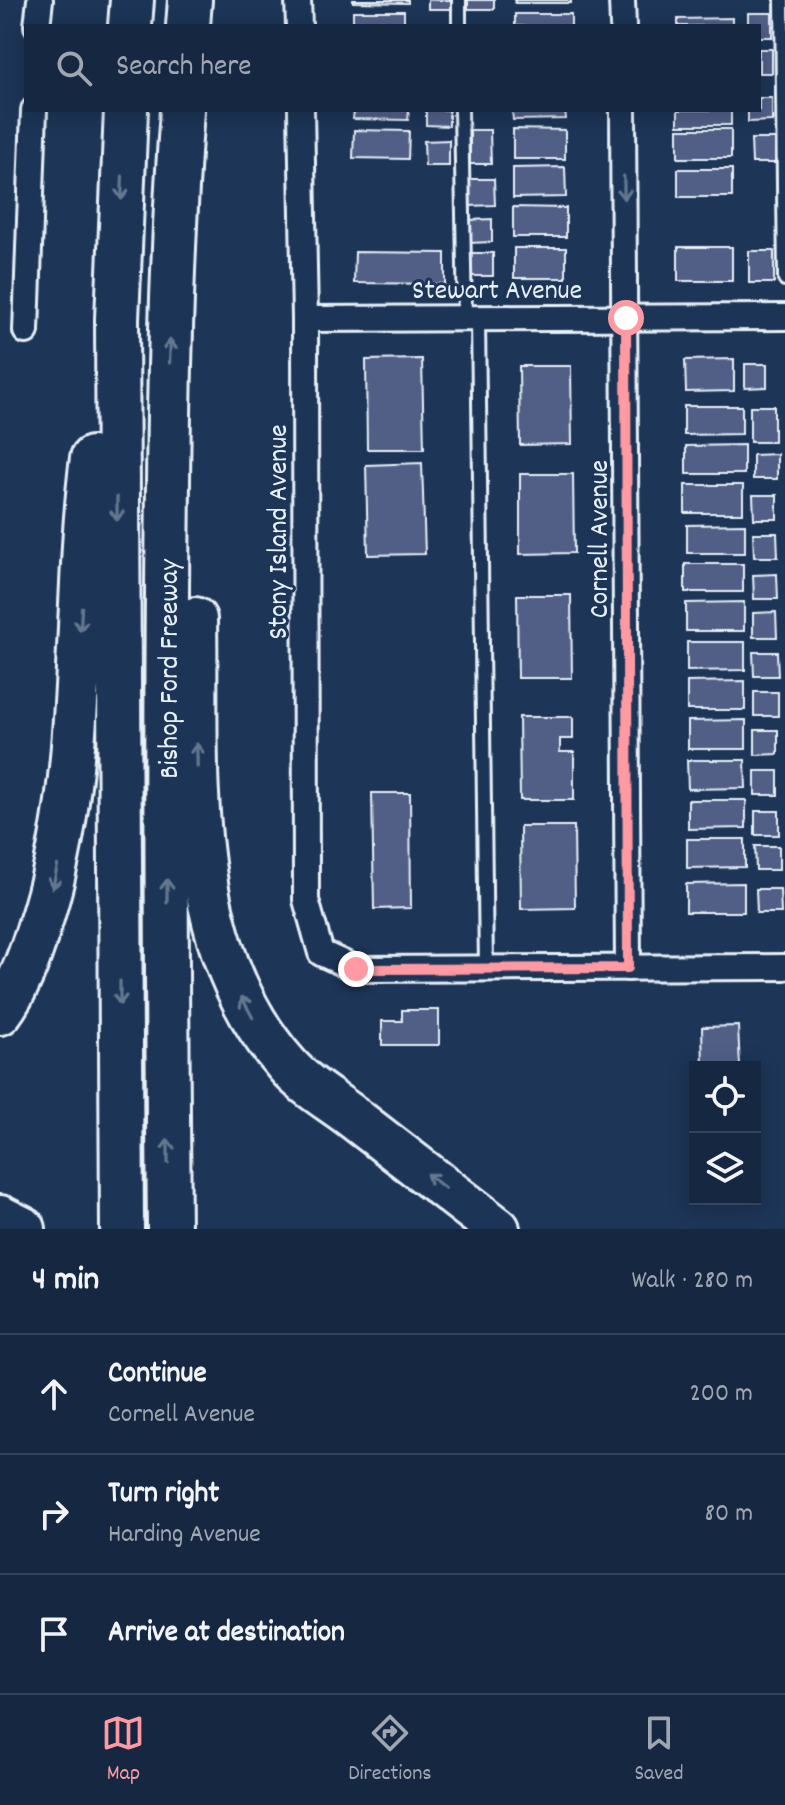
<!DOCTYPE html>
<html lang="en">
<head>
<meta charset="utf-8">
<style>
  body { margin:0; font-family:Dekko,sans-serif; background:#23344c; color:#f1f3f6 }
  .controls { position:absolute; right:24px; bottom:24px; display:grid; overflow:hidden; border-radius:0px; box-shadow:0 4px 20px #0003 }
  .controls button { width:72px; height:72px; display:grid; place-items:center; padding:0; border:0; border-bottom:2px solid #35445a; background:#162841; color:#f1f3f6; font:40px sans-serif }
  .stop { position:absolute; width:24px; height:24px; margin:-18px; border:6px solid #ff9aa2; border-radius:50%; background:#fff }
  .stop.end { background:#ff9aa2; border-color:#fff; box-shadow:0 2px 8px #0008 }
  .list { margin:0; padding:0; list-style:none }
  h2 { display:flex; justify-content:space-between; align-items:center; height:104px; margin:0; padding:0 32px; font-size:34px }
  h2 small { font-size:26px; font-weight:400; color:#9ea6b1 }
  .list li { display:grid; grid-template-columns:52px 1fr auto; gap:24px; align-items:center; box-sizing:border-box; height:120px; padding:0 32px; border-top:2px solid #35445a }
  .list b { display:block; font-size:30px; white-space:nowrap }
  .list p { margin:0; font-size:26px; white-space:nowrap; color:#9ea6b1 }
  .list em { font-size:26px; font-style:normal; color:#9ea6b1 }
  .icon { flex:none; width:44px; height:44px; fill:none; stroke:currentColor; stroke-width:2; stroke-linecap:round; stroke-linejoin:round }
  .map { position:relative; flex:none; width:785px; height:1229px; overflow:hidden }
  .search { position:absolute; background:#162841; box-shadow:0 4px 20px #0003; left:24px; right:24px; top:24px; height:88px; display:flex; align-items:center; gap:20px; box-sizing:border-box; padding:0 28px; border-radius:0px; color:#9ea6b1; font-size:30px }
  .sheet { height:464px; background:#162841 }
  nav { display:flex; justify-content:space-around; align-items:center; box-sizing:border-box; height:112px; border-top:2px solid #35445a; background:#162841; font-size:22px; color:#9ea6b1 }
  nav a { display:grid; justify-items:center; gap:4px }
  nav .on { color:#ff9aa2 }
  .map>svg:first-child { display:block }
  .building { fill:#515f87; stroke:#e8f1f8; stroke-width:2 }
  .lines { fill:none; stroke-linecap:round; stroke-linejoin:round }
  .lane-casing { stroke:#e8f1f8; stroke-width:18 }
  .street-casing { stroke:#e8f1f8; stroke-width:30 }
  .highway-casing { stroke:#e8f1f8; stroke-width:48 }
  .lane { stroke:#1d3557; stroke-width:12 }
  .street { stroke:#1d3557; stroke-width:24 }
  .highway { stroke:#1d3557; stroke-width:42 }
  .oneway { stroke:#64778f }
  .route { stroke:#ff9aa2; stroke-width:10 }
  .labels { text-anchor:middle; stroke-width:6; stroke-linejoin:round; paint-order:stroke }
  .street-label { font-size:28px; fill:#e8f1f8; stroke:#1d3557 }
</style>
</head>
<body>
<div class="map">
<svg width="785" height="1229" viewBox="0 0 785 1229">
  <rect width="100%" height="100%" fill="#1d3557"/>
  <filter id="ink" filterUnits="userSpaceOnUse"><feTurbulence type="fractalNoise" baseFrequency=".0125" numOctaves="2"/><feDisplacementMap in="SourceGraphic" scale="16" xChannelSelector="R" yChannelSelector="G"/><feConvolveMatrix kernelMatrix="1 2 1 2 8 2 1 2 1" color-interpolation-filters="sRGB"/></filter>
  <g filter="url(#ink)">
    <!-- building -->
    <g class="building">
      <polygon points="353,0 408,0 408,3 353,2"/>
      <rect x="428" y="0" width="23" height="9"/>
      <rect x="468" y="0" width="26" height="9"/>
      <rect x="515" y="0" width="56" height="3"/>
      <rect x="353" y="11" width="51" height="15"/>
      <polygon points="748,13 772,13 772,37 759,37 759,26 748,26"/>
      <rect x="515" y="14" width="56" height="12"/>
      <polygon points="732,18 732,26 678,26 678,19"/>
      <rect x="759" y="49" width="13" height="24"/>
      <polygon points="759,98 772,98 772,121 748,122 748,110 759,110"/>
      <polygon points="354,110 409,110 408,120 353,119"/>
      <polygon points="426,110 449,110 449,126 426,125"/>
      <polygon points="512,110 565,110 566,119 513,120"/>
      <rect x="678" y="110" width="53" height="15"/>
      <polygon points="513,129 565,130 565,159 513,159"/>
      <rect x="678" y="129" width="53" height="29"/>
      <polygon points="354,130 409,131 408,159 353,158"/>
      <polygon points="470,130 490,130 491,164 470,164"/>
      <polygon points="751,139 775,139 775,163 752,163"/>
      <polygon points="449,140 449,166 425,166 424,141"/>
      <polygon points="565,167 566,197 513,198 513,168"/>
      <rect x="678" y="169" width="54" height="28"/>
      <polygon points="468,179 494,179 495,205 469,206"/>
      <polygon points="513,207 566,208 566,237 513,237"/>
      <polygon points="492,219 492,242 469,243 469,220"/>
      <rect x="678" y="247" width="54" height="34"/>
      <rect x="514" y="248" width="52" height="30"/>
      <rect x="749" y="251" width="25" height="32"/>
      <polygon points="355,252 445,253 445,284 354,283"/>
      <rect x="470" y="253" width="23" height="23"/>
      <polygon points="422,359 424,449 367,449 366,360"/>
      <polygon points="734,359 734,391 686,392 685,360"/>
      <polygon points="745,364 767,364 767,387 745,388"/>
      <polygon points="519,366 571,366 572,444 520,445"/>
      <polygon points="684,406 742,406 742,434 684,435"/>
      <rect x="750" y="406" width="24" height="36"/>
      <polygon points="744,445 744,474 686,474 686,446"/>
      <polygon points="777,454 777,479 753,479 753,455"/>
      <polygon points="422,463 425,554 368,555 366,465"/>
      <polygon points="520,474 573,474 574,553 520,554"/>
      <rect x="685" y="485" width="58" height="28"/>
      <polygon points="753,495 777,495 777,519 754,519"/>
      <polygon points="745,524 745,553 687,553 687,525"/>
      <polygon points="753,533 777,533 778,557 754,557"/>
      <rect x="685" y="564" width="58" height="28"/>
      <polygon points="777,574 778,599 754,599 753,575"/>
      <polygon points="517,595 571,595 572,678 518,678"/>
      <polygon points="744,602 744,631 686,631 686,603"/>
      <polygon points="776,612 777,637 753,637 753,613"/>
      <polygon points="687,642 745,642 745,670 687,671"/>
      <polygon points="753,652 777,652 778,676 754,676"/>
      <polygon points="745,681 745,710 687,710 687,682"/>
      <rect x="754" y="692" width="24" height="24"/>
      <polygon points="519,717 573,717 573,739 560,739 560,752 574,752 574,800 520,800"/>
      <polygon points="746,720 746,749 688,749 688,721"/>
      <polygon points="755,730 778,730 778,754 755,755"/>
      <polygon points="687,760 745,760 746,788 688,789"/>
      <rect x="755" y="771" width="23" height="24"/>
      <polygon points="372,793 410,793 411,908 374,909"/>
      <polygon points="688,800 746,800 746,828 688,829"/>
      <rect x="755" y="811" width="24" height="24"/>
      <polygon points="520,826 574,826 575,908 521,909"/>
      <polygon points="687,839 745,839 745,867 687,868"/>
      <polygon points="755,846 779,846 779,870 756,870"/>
      <polygon points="744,883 744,912 686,912 686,884"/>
      <polygon points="756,889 780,889 781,913 757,913"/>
      <polygon points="402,1010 439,1010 439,1045 382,1045 382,1021 402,1021"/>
      <polygon points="738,1026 740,1067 703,1067 702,1027"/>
    </g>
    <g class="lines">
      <defs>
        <g id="lane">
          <polyline points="459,0 459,26"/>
          <polyline points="782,0 785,279"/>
          <polyline points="461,110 465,318"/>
          <polyline points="478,318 486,968"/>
        </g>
        <g id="street">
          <polyline points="298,0 299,26"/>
          <polyline points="622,0 623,26"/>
          <polyline points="37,26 40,0"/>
          <polyline points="301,110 305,319 306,900 321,953 356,969 785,967"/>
          <polyline points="623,110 628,968"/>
          <polyline points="305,319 785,317"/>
          <polyline points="26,331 34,110"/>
        </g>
        <g id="highway">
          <polyline points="130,26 132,0"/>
          <polyline points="188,26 190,0"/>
          <path d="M195,619C198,770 179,943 287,1065C305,1086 332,1101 354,1118C402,1155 450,1192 498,1229"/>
          <path d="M0,1013C18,989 29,959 38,930C89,779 72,615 92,458"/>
          <polyline points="0,1217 24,1229"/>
          <polyline points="122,1229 117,319 126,110"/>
          <path d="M169,1229C167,1017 165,805 167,594C168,432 170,271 182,110"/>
        </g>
      </defs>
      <!-- lane casing -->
      <use href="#lane" class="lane-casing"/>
      <!-- street casing -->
      <use href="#street" class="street-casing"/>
      <!-- highway casing -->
      <use href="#highway" class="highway-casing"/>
      <!-- lane -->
      <use href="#lane" class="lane"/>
      <!-- street -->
      <use href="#street" class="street"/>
      <!-- highway -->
      <use href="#highway" class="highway"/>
    </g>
    <!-- one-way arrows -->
    <defs><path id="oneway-shaft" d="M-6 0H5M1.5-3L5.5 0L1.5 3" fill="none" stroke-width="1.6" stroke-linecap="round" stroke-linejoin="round" transform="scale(2)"/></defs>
    <g class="oneway">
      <use href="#oneway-shaft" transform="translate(122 188) rotate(92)"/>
      <use href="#oneway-shaft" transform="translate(624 188) rotate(89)"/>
      <use href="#oneway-shaft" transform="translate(170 351) rotate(-88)"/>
      <use href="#oneway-shaft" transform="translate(117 509) rotate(90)"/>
      <use href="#oneway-shaft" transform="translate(81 619) rotate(93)"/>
      <use href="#oneway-shaft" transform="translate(197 755) rotate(-91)"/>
      <use href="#oneway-shaft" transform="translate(55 877) rotate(102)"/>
      <use href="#oneway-shaft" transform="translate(167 891) rotate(-90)"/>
      <use href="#oneway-shaft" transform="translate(120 993) rotate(90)"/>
      <use href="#oneway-shaft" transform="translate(247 1007) rotate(-118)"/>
      <use href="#oneway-shaft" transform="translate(168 1151) rotate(-90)"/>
      <use href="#oneway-shaft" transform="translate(436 1181) rotate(-142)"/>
    </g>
  </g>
  <g class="lines" filter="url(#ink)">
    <!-- route -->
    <polyline class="route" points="356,969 628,968 626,318"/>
  </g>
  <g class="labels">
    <!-- street labels -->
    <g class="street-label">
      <text x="497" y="298">Stewart Avenue</text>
      <text transform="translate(276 532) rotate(-90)" y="10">Stony Island Avenue</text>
      <text transform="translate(597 539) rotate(-90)" y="10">Cornell Avenue</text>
      <text transform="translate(167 669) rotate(-90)" y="10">Bishop Ford Freeway</text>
    </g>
  </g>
</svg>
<div class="controls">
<button><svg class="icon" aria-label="locate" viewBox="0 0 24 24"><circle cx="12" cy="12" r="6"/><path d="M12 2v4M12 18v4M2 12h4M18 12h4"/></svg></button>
<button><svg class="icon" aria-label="layers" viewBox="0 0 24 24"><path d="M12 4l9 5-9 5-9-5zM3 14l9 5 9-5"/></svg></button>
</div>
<div class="stop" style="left:626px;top:318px"></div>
<div class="stop end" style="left:356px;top:969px"></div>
<div class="search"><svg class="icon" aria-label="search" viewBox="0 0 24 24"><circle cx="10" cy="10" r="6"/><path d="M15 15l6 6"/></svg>Search here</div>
</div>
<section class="sheet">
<h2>4 min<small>Walk · 280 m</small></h2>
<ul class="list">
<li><svg class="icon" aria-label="ahead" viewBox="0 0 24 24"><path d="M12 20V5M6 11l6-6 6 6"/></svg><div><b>Continue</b><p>Cornell Avenue</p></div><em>200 m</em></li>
<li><svg class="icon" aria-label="right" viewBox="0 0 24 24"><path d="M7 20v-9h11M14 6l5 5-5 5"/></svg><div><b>Turn right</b><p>Harding Avenue</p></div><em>80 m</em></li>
<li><svg class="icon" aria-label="arrive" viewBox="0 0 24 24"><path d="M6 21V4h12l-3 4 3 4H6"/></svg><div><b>Arrive at destination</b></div></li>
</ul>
</section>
<nav>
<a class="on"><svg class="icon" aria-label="map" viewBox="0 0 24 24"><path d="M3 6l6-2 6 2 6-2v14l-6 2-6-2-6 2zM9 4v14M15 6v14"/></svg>Map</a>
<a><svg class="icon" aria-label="directions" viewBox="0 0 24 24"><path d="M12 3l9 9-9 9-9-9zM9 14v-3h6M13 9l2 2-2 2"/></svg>Directions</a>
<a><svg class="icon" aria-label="saved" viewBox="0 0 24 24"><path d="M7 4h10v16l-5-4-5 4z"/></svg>Saved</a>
</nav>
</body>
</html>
